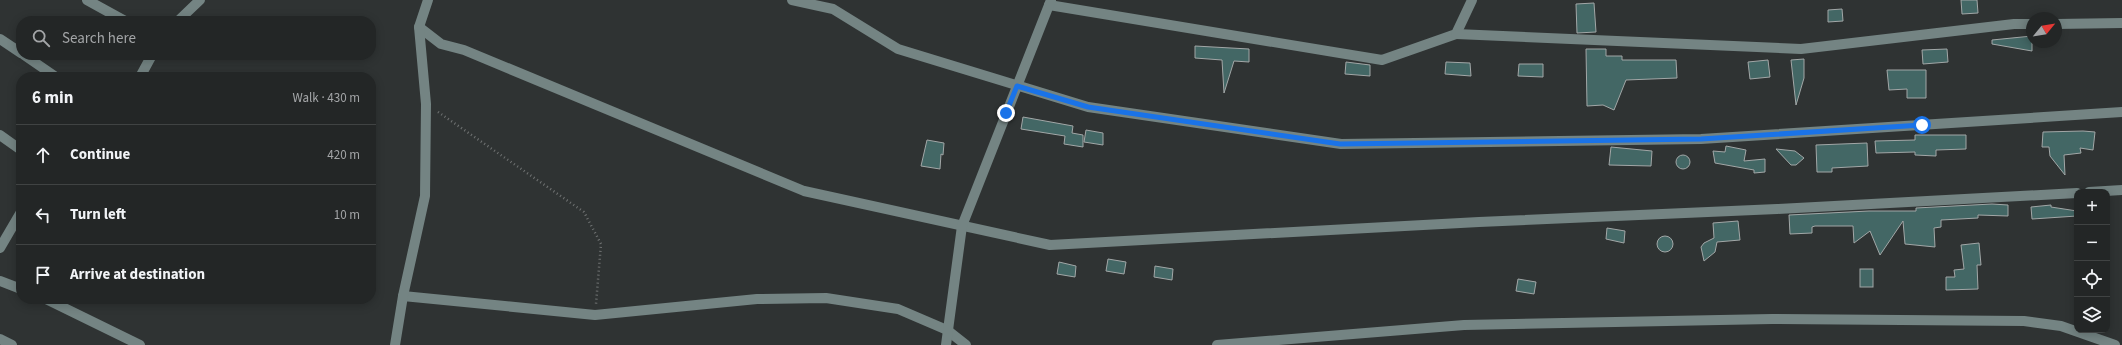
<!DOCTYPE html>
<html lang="en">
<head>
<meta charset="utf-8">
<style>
  body { margin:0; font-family:"Source Sans 3",sans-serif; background:#2b2e2e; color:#f1f3f6 }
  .controls { position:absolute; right:12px; bottom:12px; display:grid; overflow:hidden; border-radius:8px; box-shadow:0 2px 10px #0003 }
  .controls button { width:36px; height:36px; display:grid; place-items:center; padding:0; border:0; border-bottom:1px solid #404343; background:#232626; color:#f1f3f6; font:20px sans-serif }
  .compass { position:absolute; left:2026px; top:12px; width:36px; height:36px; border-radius:50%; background:#232626; box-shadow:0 2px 10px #0003; rotate:60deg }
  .stop { position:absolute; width:12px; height:12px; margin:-9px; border:3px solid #1a73e8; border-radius:50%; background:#fff }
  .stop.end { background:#1a73e8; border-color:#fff; box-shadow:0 1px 4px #0008 }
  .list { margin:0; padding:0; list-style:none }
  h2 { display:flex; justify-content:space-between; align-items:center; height:52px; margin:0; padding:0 16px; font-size:17px }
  h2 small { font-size:13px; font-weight:400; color:#a3a5a7 }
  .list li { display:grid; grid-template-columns:26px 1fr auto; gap:12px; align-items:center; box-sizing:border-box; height:60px; padding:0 16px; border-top:1px solid #404343 }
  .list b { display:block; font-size:15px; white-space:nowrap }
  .list em { font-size:13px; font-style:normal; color:#a3a5a7 }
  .icon { flex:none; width:22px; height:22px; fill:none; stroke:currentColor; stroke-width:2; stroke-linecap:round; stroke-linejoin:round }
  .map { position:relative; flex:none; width:2122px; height:345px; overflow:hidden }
  .search { position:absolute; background:#232626; box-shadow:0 2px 10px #0003; left:16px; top:16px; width:360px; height:44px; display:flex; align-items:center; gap:10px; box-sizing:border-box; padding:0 14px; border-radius:16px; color:#a3a5a7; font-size:15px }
  .panel { position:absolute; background:#232626; box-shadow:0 2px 10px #0003; left:16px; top:72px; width:360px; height:232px; border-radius:16px }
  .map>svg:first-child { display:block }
  .building { fill:#436765; stroke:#a2a7a7 }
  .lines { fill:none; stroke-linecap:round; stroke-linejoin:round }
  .path { stroke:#707373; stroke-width:2.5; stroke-dasharray:1 3; stroke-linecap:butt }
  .minor { stroke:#748483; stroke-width:10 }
  .route { stroke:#1a73e8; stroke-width:5 }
</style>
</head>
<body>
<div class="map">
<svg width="2122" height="345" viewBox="0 0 2122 345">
  <rect width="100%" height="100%" fill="#2f3333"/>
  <!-- building -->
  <g class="building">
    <polygon points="1961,0 1977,0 1978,13 1962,14"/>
    <polygon points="1594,3 1596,32 1577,33 1576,4"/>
    <polygon points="1842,9 1843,21 1828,22 1828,10"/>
    <polygon points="2032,36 2032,51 1992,44 1992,40"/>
    <polygon points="1195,46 1249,49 1249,62 1234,61 1224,93 1222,60 1195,58"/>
    <polygon points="1586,49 1606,49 1606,56 1622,56 1622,60 1676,60 1677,78 1626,80 1614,110 1603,105 1587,106"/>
    <polygon points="1947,49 1948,62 1923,64 1922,50"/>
    <polygon points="1804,59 1804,78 1796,105 1791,60"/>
    <polygon points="1768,60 1770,77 1750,79 1748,62"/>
    <polygon points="1346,62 1370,65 1370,76 1345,74"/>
    <polygon points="1446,62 1470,63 1471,76 1445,74"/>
    <polygon points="1519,64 1543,64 1543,77 1518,76"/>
    <polygon points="1887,70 1926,70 1926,98 1907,98 1907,89 1889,90"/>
    <polygon points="1023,117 1073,126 1072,133 1083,135 1083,147 1064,144 1065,136 1021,129"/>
    <polygon points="1086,130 1103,133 1103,145 1084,142"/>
    <polygon points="2083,131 2095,132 2093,150 2080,148 2081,153 2064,155 2065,175 2050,156 2049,147 2042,147 2043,132"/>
    <polygon points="1915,135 1966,135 1966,149 1936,150 1936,156 1915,155 1915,152 1876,153 1875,141 1915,140"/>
    <polygon points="927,140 944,143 943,155 941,154 940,169 921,166"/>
    <polygon points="1867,143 1868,166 1832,168 1832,172 1817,172 1816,145"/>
    <polygon points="1726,146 1746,150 1744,161 1765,159 1765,172 1754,173 1754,170 1715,163 1713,151 1725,152"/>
    <polygon points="1611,147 1652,151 1651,166 1609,165"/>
    <polygon points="1776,149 1795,151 1804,158 1796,165 1791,165"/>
    <circle cx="1683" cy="162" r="7"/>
    <polygon points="1992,204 2008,205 2008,216 1978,215 1978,218 1941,220 1941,227 1934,228 1935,247 1905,244 1903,221 1880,255 1870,231 1854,243 1853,226 1815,226 1812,227 1812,233 1790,234 1789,215 1869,211 1916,211 1916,208"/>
    <polygon points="2051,205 2051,207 2077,211 2077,216 2032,219 2031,207"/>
    <polygon points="1738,221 1740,240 1717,242 1715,252 1704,261 1701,247 1704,243 1714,238 1713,223"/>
    <polygon points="1607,228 1625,231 1624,243 1606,239"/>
    <circle cx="1665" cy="244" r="8"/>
    <polygon points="1979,243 1981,265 1977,265 1978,289 1946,290 1946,277 1955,277 1954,270 1964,269 1961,245"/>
    <polygon points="1108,259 1126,262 1124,274 1106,271"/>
    <polygon points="1059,262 1076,266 1075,277 1057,274"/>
    <polygon points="1155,266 1173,269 1172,280 1154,277"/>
    <rect x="1860" y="269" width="13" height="18"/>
    <polygon points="1518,279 1536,282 1534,294 1516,291"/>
  </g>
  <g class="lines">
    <!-- path -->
    <polyline class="path" points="438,112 584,212 601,244 596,304"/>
    <!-- minor -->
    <g class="minor">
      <polyline points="87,0 125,21"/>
      <polyline points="792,0 833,9 898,49 1088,107 1341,144 1701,139 2122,112"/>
      <polyline points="1049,5 1382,60 1456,34 1472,0"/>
      <polyline points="178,21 200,0"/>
      <polyline points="2056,24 2122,23"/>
      <polyline points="419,27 441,44 464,50 804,191 1050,245 1479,222 1777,209 2077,193"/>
      <polyline points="1456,34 1801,49 2014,24 2032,24"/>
      <polyline points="0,39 21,53"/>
      <polyline points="24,55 56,77"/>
      <polyline points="140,77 152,55"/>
      <polyline points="0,135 21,150"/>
      <polyline points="2089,192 2122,190"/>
      <polyline points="0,248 21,212"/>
      <polyline points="0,281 21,289"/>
      <polyline points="403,296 595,315 757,299 826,298 898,309 947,330 966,345"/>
      <polyline points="46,299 140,345"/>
      <polyline points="0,339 12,345"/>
      <polyline points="395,345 403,296 425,196 426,104 419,27 428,0"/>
      <polyline points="946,345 962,226 1051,0"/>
      <polyline points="1217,345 1464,325 1772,319 2024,321 2061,326 2115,345"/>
    </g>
  </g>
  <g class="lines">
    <!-- route -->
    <polyline class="route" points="1006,113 1017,86 1088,107 1340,144 1701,139 1922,125"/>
  </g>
</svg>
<div class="controls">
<button>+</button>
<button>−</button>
<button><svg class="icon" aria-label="locate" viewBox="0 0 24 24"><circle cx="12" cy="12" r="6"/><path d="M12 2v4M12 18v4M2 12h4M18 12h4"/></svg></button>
<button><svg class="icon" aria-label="layers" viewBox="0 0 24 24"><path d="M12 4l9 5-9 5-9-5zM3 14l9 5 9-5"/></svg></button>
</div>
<svg class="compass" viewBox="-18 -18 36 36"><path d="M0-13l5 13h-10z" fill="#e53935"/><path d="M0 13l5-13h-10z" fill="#a3a5a7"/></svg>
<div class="stop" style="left:1922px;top:125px"></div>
<div class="stop end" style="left:1006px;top:113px"></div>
<div class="search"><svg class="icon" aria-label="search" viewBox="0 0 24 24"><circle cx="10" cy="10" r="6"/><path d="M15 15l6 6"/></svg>Search here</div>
<section class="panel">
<h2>6 min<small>Walk · 430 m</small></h2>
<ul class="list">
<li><svg class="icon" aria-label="ahead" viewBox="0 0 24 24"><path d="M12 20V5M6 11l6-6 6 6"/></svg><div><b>Continue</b></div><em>420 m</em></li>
<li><svg class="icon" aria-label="left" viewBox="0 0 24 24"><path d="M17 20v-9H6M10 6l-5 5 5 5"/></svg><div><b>Turn left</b></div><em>10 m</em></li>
<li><svg class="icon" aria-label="arrive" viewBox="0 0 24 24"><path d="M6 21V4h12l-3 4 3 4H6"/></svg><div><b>Arrive at destination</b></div></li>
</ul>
</section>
</div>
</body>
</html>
